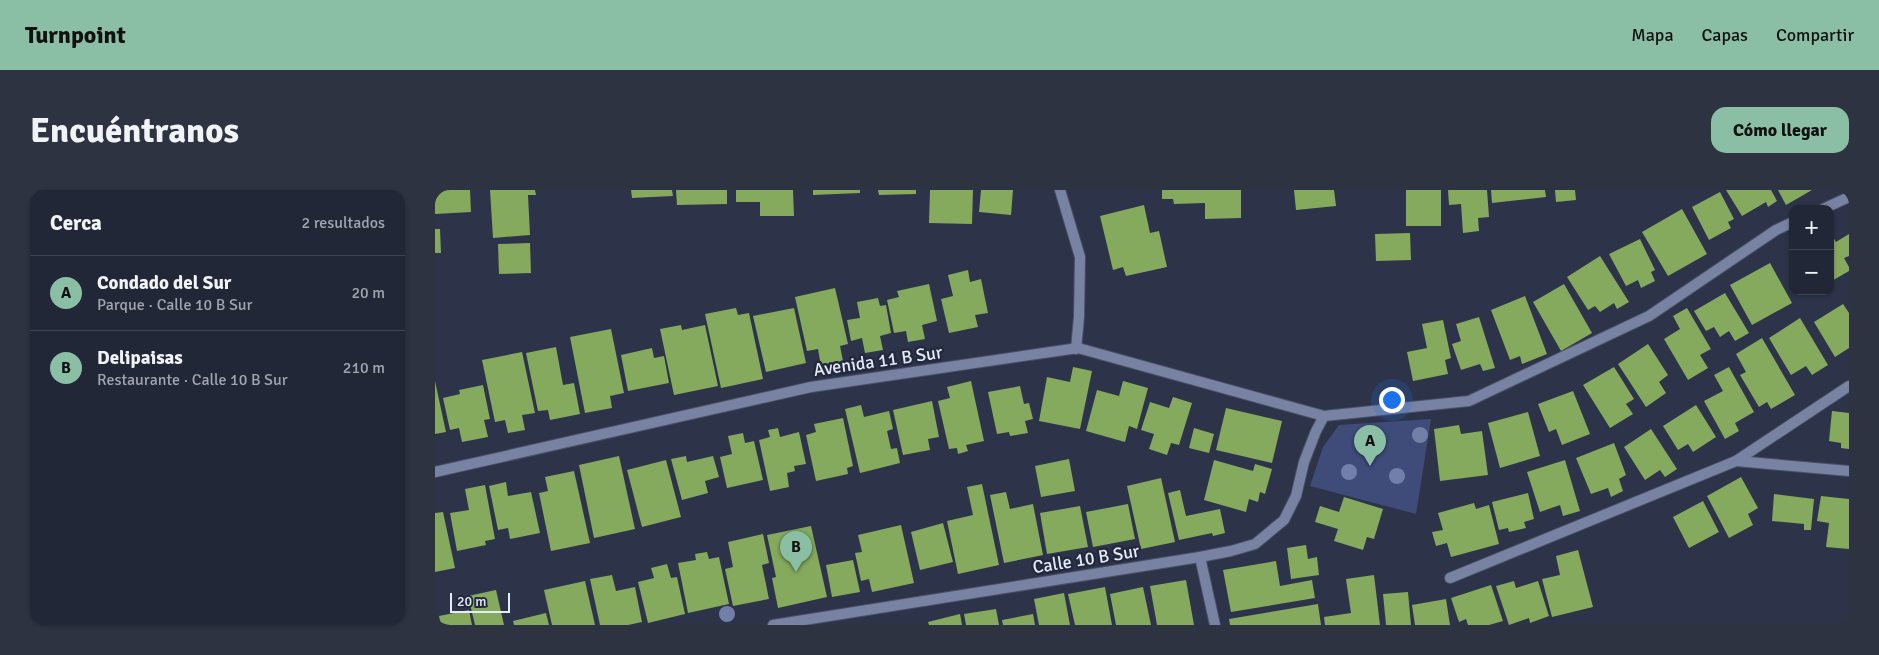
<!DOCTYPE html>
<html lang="es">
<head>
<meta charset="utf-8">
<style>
  body { margin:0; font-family:Signika,sans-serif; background:#2e3342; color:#f1f3f6 }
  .controls { position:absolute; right:15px; top:15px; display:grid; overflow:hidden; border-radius:10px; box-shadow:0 1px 4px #0004 }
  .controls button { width:45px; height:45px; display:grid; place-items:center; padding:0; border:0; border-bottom:1px solid #3f4452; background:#222737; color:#f1f3f6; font:25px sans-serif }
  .scale { position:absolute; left:15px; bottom:12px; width:60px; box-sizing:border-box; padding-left:5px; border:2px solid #e6ebf9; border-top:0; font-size:14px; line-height:18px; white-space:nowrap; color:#e6ebf9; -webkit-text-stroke:4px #242a3e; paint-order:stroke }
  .you { position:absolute; left:956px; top:209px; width:18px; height:18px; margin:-12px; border:4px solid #fff; border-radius:50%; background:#1a73e8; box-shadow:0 0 0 8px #1a73e833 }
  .badge { display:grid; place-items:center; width:32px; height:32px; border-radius:50%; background:#8abfa5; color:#111; font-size:16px; font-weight:700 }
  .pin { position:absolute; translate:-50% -41px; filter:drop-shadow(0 1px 2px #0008) }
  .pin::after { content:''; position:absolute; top:26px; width:18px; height:15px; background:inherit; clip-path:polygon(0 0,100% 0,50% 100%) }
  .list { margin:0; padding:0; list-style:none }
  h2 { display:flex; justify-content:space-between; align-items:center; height:65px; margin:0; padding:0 20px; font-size:21px }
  h2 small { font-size:16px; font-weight:400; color:#a2a5ad }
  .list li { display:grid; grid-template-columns:32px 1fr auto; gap:15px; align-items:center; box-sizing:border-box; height:75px; padding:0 20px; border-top:1px solid #3f4452 }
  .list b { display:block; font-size:19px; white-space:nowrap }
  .list p { margin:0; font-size:16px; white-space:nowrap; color:#a2a5ad }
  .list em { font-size:16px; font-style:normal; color:#a2a5ad }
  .map { position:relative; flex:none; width:1414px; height:435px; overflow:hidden; border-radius:15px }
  header { display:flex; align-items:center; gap:30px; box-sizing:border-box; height:70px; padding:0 25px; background:#8abfa5; color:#111 }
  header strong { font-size:24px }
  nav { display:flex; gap:28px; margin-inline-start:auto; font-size:18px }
  .intro { display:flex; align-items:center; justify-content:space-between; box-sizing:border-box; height:120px; padding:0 30px }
  h1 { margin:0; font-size:35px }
  .button { padding:12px 22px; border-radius:15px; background:#8abfa5; color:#111; font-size:18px; font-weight:700 }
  main { display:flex; gap:30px; padding:0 30px }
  aside { flex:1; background:#222737; border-radius:15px; box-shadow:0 1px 4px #0004 }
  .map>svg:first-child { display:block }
  .green { fill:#3f4c7a }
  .building { fill:#85aa5e }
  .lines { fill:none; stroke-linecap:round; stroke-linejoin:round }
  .minor-casing { stroke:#4b5165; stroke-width:12 }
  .minor { stroke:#7883a3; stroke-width:10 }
  .tree { fill:#727fa9 }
  .labels { text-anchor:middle; stroke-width:5; stroke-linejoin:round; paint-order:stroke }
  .street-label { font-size:18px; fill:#e6ebf9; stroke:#242a3e }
</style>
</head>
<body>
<header>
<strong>Turnpoint</strong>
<nav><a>Mapa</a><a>Capas</a><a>Compartir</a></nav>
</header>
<div class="intro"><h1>Encuéntranos</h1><a class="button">Cómo llegar</a></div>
<main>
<aside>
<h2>Cerca<small>2 resultados</small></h2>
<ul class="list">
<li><span class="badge">A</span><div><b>Condado del Sur</b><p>Parque · Calle 10 B Sur</p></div><em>20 m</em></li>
<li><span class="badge">B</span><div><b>Delipaisas</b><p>Restaurante · Calle 10 B Sur</p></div><em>210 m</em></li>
</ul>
</aside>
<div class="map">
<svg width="1414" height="435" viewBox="0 0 1414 435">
  <rect width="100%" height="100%" fill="#2d3449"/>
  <!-- green -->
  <polygon class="green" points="996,229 981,324 875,296 888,257 904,235"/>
  <!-- building -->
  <g class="building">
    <polygon points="0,0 35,0 36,22 0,24"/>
    <polygon points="55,0 100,0 101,5 93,5 95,45 58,48"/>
    <polygon points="196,0 237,0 238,6 197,8"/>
    <polygon points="241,0 292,0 292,14 242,15"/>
    <polygon points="301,0 358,0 359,26 325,26 325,12 301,12"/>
    <polygon points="378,0 425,0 425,3 378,5"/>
    <polygon points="443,0 481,0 481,4 444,5"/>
    <polygon points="495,0 538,0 537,34 494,33"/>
    <polygon points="546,0 578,0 576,25 544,22"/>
    <polygon points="727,0 806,0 806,28 770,29 770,13 739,14 738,9 727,9"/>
    <polygon points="859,0 899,0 901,16 861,20"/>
    <rect x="971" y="0" width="35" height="36"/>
    <polygon points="1013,0 1052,0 1054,27 1043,28 1044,41 1028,43 1026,14 1014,15"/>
    <polygon points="1056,0 1110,0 1111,7 1057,13"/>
    <polygon points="1120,0 1140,0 1141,10 1121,12"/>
    <polygon points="1291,0 1336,0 1342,11 1333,17 1331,12 1307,26"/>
    <polygon points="1343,0 1377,0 1351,15"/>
    <polygon points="1285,2 1299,29 1293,32 1296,38 1274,50 1257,17"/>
    <polygon points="709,15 715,43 724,41 732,77 691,86 688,77 678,80 665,26"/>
    <polygon points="1247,19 1272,64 1233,86 1207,42"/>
    <polygon points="0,39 5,39 6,63 0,63"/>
    <polygon points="1395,42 1401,52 1414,44 1414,66 1409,68 1414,77 1414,81 1395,92"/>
    <polygon points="975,43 976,70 941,71 940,44"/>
    <polygon points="1205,49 1220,80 1216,82 1220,91 1206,98 1203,90 1191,96 1174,64"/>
    <polygon points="95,53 96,83 64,84 63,54"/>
    <polygon points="1165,66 1194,112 1182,119 1179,113 1165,122 1160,116 1153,120 1132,87"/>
    <polygon points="1335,73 1357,113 1317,135 1295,95"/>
    <polygon points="533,80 535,92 546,89 553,123 540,125 543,137 514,143 506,109 518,106 513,85"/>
    <polygon points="494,94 502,131 487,135 490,149 473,152 471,141 459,143 452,110 464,107 462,101"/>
    <polygon points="1129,94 1157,143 1126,161 1098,112"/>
    <polygon points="400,98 413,154 405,156 408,171 386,176 383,159 372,161 360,107"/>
    <polygon points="1290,103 1314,143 1300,151 1294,141 1285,147 1279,137 1271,141 1259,121"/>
    <polygon points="1090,106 1112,164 1087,174 1085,166 1075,170 1056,120"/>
    <polygon points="443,108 445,116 451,115 456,143 445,146 448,160 430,163 427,148 416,151 412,130 425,128 422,112"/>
    <polygon points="1408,114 1414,123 1414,158 1400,167 1379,132"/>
    <polygon points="301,118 303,125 314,123 328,189 286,198 270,124"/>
    <polygon points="359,118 371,173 331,182 318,126"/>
    <polygon points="1252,118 1276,159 1265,165 1273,178 1253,190 1229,149 1245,139 1238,126"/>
    <polygon points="1044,127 1060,178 1048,181 1045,174 1026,180 1017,154 1026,151 1021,134"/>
    <polygon points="1365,128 1393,175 1377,185 1371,176 1356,185 1334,148"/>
    <polygon points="1008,130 1016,168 1010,170 1013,184 978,191 972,162 992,158 987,134"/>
    <polygon points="246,135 247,140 270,135 283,196 239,205 225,139"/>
    <polygon points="176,139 189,203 175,206 177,218 150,223 135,147"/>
    <polygon points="1327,148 1360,205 1336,219 1332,212 1324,217 1305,185 1311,182 1301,164"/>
    <polygon points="1213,154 1233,185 1224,192 1231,203 1211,217 1183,174"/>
    <polygon points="121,157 128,195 139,193 145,224 115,230 113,220 103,221 91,163"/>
    <polygon points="217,158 219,168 229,166 234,193 193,201 186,165"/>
    <polygon points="87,162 100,223 87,225 90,240 73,243 70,230 60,232 47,170"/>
    <polygon points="638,177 657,181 645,239 604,231 612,187 635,192"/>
    <polygon points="1179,177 1199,209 1191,214 1198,224 1175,238 1148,195"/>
    <polygon points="1294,177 1319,222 1300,233 1304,241 1290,249 1269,211 1288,201 1279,185"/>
    <polygon points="0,191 11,242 0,244"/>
    <polygon points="536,191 549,251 531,255 533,261 523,264 522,258 514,259 503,211 515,208 512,197"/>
    <polygon points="688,191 713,198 702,239 694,236 690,252 651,241 662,200 684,206"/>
    <polygon points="48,195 55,229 49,230 53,247 27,252 24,238 15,240 8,208 25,204 24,200"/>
    <polygon points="585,196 589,214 594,213 598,229 590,231 593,243 575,246 574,242 562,244 553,202"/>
    <polygon points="1138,201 1155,244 1127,255 1121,239 1114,242 1103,214"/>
    <polygon points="738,207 757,213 744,255 736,253 732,265 714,259 719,244 706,240 715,212 734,218"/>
    <polygon points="497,211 504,247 493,249 495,260 468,265 458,220"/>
    <polygon points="426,215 429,227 454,221 458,239 452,241 456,259 462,258 465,273 425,283 410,219"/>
    <polygon points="1261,215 1281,247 1258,262 1253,254 1243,260 1228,236"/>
    <polygon points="791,218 847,231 837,273 781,260"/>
    <polygon points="1397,221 1414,223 1414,259 1406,258 1406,253 1394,251"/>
    <polygon points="1093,222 1105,266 1065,278 1053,233"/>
    <polygon points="408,228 418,276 412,278 413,284 381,291 371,245 381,242 379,234"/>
    <polygon points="1024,235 1026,244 1047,241 1053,285 1005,291 999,239"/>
    <polygon points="343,238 345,247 364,242 371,274 359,276 360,281 352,283 354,297 335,301 324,250 335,247 333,240"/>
    <polygon points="759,238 779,244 774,263 754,258"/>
    <polygon points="1216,239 1242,279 1230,287 1225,280 1210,290 1189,257"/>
    <polygon points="308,243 310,253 319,251 328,290 292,298 285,267 297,264 293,246"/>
    <polygon points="1179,253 1191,285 1184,289 1188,301 1176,307 1173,298 1156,304 1141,268"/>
    <polygon points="184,266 200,339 159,348 144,275"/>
    <polygon points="251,266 252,272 278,266 284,287 270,291 273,303 247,310 236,269"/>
    <polygon points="634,269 640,301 606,307 600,276"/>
    <polygon points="231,270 246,327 207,337 192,280"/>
    <polygon points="779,270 818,281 820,274 837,279 830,304 825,302 823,312 814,309 811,322 769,310"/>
    <polygon points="1130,270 1145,321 1128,326 1125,315 1105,322 1092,282"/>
    <polygon points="139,281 155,353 116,361 104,303 113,301 110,287"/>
    <polygon points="1306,287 1323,318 1313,324 1318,335 1294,348 1272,306"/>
    <polygon points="726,288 740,352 706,359 692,296"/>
    <polygon points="71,292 73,306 96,302 105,343 75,349 73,338 63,340 54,296"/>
    <polygon points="547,294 564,375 523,384 512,331 538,325 532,297"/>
    <polygon points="50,295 60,349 50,351 51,355 22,361 15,323 34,320 30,299"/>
    <polygon points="745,300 751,326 785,319 790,343 778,346 777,343 744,350 733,303"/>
    <polygon points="571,302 575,319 598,314 608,365 569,373 555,305"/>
    <polygon points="1093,303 1099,329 1089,332 1091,338 1074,342 1073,338 1064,340 1057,312"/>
    <polygon points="1339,304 1379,309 1376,340 1369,340 1369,334 1337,331"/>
    <polygon points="1386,306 1414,309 1414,359 1391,357 1394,333 1382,331"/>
    <polygon points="909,307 948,319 939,349 932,347 928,360 899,351 903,339 880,332 885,316 904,322"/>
    <polygon points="1268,311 1284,342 1254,358 1238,327"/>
    <polygon points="1039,313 1041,319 1054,315 1064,354 1016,367 1012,353 1001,356 997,342 1008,340 1003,323"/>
    <polygon points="693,314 700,349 658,357 651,322"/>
    <polygon points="645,316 653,357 612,364 605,323"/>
    <polygon points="8,322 20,378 0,382 0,323"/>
    <polygon points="508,333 518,372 485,380 476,342"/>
    <polygon points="466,335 479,393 437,402 434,389 426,391 420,363 427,362 423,345"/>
    <polygon points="376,336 392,407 343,418 337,388 341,387 332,345"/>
    <polygon points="328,344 334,373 327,375 334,409 298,416 290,379 298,377 293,352"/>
    <polygon points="871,355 873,369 882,367 884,385 856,389 852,358"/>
    <polygon points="1143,360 1158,417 1117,427 1107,389 1125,385 1121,366"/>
    <polygon points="272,362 274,369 284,367 294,414 253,423 243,373 261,370 260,364"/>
    <polygon points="418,370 425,402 397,407 391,375"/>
    <polygon points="841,371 845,396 877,390 880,408 796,422 788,380"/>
    <polygon points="232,374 236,388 242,387 250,424 213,433 203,392 219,388 216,378"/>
    <polygon points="177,385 181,401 200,397 207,432 193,435 165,435 155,389"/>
    <polygon points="939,385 945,435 890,435 889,427 916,423 911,389"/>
    <polygon points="751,390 759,435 722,435 715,396"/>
    <polygon points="150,391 160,435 117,435 109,400"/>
    <polygon points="1079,391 1081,398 1103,391 1114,426 1095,433 1094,428 1074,435 1061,396"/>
    <polygon points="1056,395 1068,431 1054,435 1033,435 1031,429 1024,432 1016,408"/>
    <polygon points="670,397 677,435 640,435 633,404"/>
    <polygon points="708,397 716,435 681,435 675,404"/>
    <polygon points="61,400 69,435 40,435 33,406"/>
    <polygon points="973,402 976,435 951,435 948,404"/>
    <polygon points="629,403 635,435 604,435 599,409"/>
    <polygon points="1011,409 1015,435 980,435 977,415"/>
    <polygon points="883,414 886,435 795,435 794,429"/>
    <polygon points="561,419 564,435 531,435 529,424"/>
    <polygon points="34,420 37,435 6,435 4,426"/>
    <polygon points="111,423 114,435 79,435 78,431"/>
    <polygon points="525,424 527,435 494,435 493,432"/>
    <polygon points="598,424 600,435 568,435 567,430"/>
  </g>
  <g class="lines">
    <defs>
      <g id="minor">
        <polyline points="625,0 645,67 644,127 641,159"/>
        <polyline points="1388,19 1414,7"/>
        <polyline points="1301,271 1414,281"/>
        <polyline points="0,282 376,197 643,158 889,226 1034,211 1214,126 1341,40 1358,32"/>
        <polyline points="765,367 780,435"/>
        <polyline points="1015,388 1301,271 1414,196"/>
        <polyline points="338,435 765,367 796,361 820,354 849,330 861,306 869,272 881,241 889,226"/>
      </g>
    </defs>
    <!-- minor casing -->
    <use href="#minor" class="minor-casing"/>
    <!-- minor -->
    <use href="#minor" class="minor"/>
  </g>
  <!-- trees -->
  <g class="tree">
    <circle cx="985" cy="245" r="8"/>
    <circle cx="914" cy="282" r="8"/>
    <circle cx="962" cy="286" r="8"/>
    <circle cx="292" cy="424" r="8"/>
  </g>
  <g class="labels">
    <!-- street labels -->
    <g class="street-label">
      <text transform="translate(443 171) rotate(-8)" y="6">Avenida 11 B Sur</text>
      <text transform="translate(651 369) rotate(-9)" y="6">Calle 10 B Sur</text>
    </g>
  </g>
</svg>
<div class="controls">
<button>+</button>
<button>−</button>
</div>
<div class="scale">20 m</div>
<div class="you"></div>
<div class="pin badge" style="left:935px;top:276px">A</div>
<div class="pin badge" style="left:361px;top:382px">B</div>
</div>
</main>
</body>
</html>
